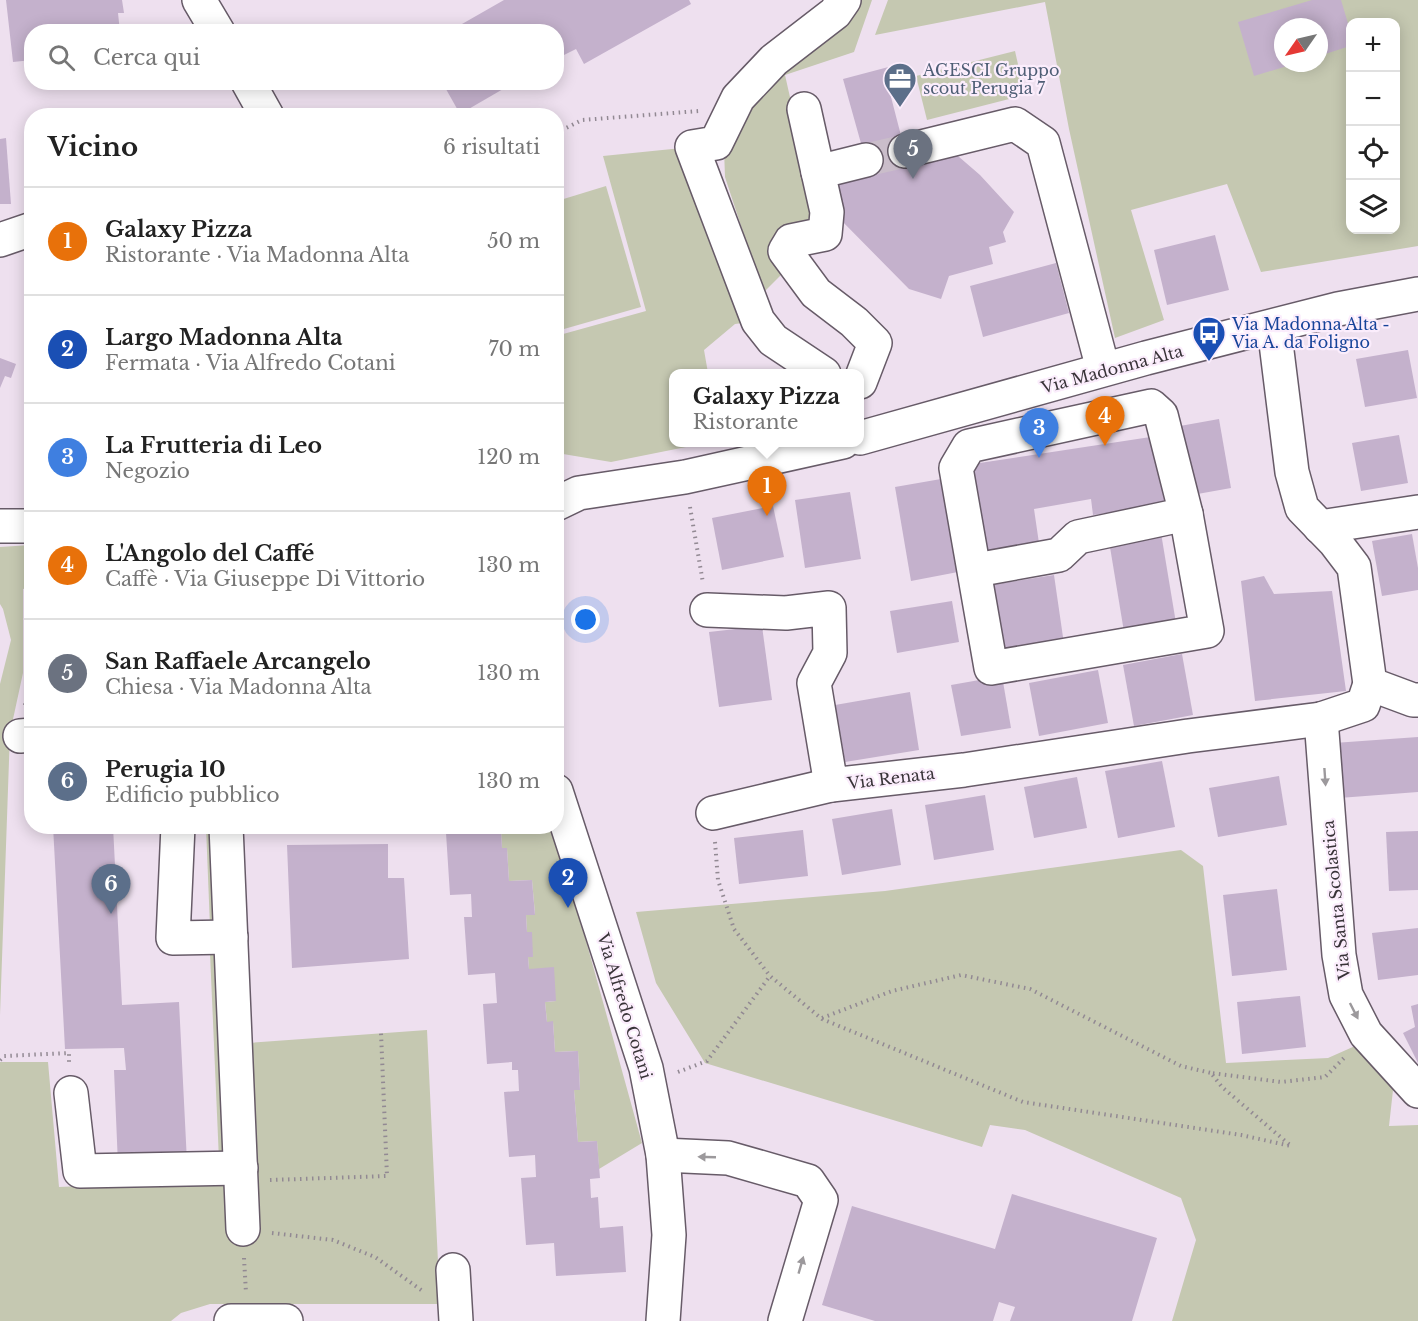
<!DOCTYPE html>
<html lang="it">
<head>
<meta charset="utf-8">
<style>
  body { margin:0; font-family:"Libre Baskerville",serif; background:#f6f6f6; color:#222 }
  .controls { position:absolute; right:18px; top:18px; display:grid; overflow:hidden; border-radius:12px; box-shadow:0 3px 15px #0003 }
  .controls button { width:54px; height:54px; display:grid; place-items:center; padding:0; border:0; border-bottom:2px solid #e0e0e0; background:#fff; color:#222; font:30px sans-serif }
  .compass { position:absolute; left:1274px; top:18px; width:54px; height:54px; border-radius:50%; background:#fff; box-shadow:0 3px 15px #0003; rotate:236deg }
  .you { position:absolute; left:586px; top:620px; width:21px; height:21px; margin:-15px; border:4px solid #fff; border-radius:50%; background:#1a73e8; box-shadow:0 0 0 9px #1a73e833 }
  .badge { display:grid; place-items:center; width:39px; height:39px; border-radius:50%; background:#ea580c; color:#fff; font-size:20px; font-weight:700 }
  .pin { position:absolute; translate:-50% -50px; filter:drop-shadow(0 2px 3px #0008) }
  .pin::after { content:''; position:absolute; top:32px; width:21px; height:18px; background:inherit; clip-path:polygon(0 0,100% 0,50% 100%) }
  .popup { position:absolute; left:669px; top:369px; width:195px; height:78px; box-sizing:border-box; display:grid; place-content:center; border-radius:12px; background:#fff; filter:drop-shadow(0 2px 4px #0005); font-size:20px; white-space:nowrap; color:#767676 }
  .popup b { font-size:22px; color:#222 }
  .popup::after { content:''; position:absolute; left:50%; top:100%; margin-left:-12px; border:12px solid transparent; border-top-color:#fff }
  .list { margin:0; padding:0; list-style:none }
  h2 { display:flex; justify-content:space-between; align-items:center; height:78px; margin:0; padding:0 24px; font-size:26px }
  h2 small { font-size:20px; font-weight:400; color:#767676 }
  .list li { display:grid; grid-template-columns:39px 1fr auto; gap:18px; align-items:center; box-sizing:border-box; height:108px; padding:0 24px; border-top:2px solid #e0e0e0 }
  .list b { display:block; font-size:22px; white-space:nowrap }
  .list p { margin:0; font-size:20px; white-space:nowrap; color:#767676 }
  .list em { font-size:20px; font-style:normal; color:#767676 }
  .icon { flex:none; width:33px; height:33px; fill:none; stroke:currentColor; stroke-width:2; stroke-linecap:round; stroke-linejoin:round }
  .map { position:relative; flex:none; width:1418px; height:1321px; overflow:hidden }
  .search { position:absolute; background:#fff; box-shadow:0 3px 15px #0003; left:24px; top:24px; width:540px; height:66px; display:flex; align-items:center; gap:15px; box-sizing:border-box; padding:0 21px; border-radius:24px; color:#767676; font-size:22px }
  .panel { position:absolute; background:#fff; box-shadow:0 3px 15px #0003; left:24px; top:108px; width:540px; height:726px; border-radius:24px }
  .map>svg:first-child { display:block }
  .green { fill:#c5c8b1; fill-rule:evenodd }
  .building { fill:#c4b1cc }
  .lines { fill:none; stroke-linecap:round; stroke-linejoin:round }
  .minor-tunnel { stroke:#cabdca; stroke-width:33; stroke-dasharray:33 16; stroke-linecap:butt }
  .minor-casing { stroke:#675b68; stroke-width:36 }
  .path { stroke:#928993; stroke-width:4; stroke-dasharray:1.5 4.5; stroke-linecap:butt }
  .minor { stroke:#fff; stroke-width:33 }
  .oneway { fill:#9c999c }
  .labels { text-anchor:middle; stroke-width:4.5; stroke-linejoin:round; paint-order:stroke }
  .service-label { font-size:16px; fill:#4e5e75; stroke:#fbedfc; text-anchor:start }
  .transit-label { font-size:16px; fill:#164399; stroke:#fbedfc; text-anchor:start }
  .street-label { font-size:16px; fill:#383338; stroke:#fbedfc }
</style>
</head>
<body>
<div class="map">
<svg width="1418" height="1321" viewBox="0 0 1418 1321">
  <rect width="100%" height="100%" fill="#eee0ef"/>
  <!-- green -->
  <g class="green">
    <polygon points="858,0 872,0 854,52 785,75 818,222 782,274 763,293 725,177 724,149 742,108"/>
    <path d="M888,0H1418V246L1261,272L1227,184L1131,210L1164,320L1115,338L1069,129L1045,2L875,35ZM1350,22H1396V230H1350ZM1283,27H1319V63H1283Z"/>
    <polygon points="1015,51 1025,95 927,120 916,76"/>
    <polygon points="692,147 758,321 735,324 704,350 708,373 674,374 674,442 706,443 611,462 557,453 556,336 646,311 603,156"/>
    <polygon points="606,186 641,307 557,331 557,201"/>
    <polygon points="31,545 31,587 23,589 23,673 10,733 0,1015 0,684 11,640 3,609 0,604 0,547"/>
    <polygon points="206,827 217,827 220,919 210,927"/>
    <polygon points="436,827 551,827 580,919 642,1143 599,1169 597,1141 578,1142 574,1090 580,1090 578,1051 555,1052 553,1022 547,1022 545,1002 556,1001 529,969 528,957 533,957 527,932 526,915 535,914 532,880 509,881 507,849 502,848 501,830 446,833 436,832"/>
    <polygon points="1181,850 1203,866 1226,1063 1328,1058 1355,1046 1394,1081 1389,1126 1418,1125 1418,1321 1172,1321 1196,1240 1181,1198 1025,1130 990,1125 982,1147 705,1063 656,983 636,912 885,891"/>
    <polygon points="210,953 221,954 229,1159 219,1160"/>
    <polygon points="427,1030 440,1304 210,1304 181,1313 171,1321 0,1321 0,1062 48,1062 59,1187 153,1183 230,1177 235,1044"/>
  </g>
  <!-- building -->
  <g class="building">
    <polygon points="6,0 122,0 124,13 118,13 120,32 32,32 32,60 13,62"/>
    <polygon points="504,0 689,0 691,4 584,64 576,49 556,59 556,32 448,32"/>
    <polygon points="1312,0 1341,0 1350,30 1350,46 1319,56 1319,27 1283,27 1283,63 1294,64 1254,76 1238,22"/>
    <polygon points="896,65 903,95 891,97 905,151 951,150 980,175 1014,212 1003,232 1006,242 989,247 993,264 949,276 941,299 909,289 837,216 829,182 869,172 843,79"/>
    <polygon points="442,82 515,82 460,114"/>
    <polygon points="6,138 11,204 0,204 0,139"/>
    <polygon points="1215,235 1229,290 1167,305 1154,250"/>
    <polygon points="1056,263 1069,313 983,337 970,286"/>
    <polygon points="1408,350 1417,398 1365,407 1356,359"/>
    <polygon points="0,358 16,364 11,378 5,376 0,388"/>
    <polygon points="1219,419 1231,488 1192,495 1180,426"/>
    <polygon points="1399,435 1408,483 1361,491 1352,443"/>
    <polygon points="1157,436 1168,504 1093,515 1091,499 1034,509 1041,557 988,564 973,464"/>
    <polygon points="941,479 958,572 911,581 895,487"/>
    <polygon points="850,492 861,559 805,568 795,500"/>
    <polygon points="773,506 784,557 722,570 712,518"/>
    <polygon points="1160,527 1177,629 1125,638 1108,535"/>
    <polygon points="1412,534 1418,568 1418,590 1382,596 1372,541"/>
    <polygon points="1054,575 1064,644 994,655 984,586"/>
    <polygon points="1264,576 1274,594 1332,591 1346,691 1255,701 1241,581"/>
    <polygon points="952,601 959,642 897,653 890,611"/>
    <polygon points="762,626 772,700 719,707 709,632"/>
    <polygon points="1182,654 1193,715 1134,726 1123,665"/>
    <polygon points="1098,670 1108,723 1039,736 1029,683"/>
    <polygon points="1002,676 1011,728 961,736 951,685"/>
    <polygon points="910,692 919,750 845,762 835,705"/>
    <polygon points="1418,737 1418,792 1339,798 1334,743"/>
    <polygon points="1162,761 1175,827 1118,838 1105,771"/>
    <polygon points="1279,776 1287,825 1218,837 1209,788"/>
    <polygon points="1077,777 1087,828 1034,838 1024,787"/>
    <polygon points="985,795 994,850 934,860 925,805"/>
    <polygon points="892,809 901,865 842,875 832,819"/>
    <polygon points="53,826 113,826 122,1005 179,1002 187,1162 118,1165 114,1070 126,1070 124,1048 65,1049"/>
    <polygon points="501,830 502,848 507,848 509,881 532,880 535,915 526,915 527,932 532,932 533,957 528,957 529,969 554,967 556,1001 545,1002 547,1022 553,1021 555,1052 578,1051 580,1090 574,1090 578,1142 597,1141 600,1178 590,1179 591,1198 598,1197 600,1228 623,1226 626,1272 556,1276 554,1243 526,1245 521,1178 536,1177 535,1155 509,1157 504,1092 519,1091 518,1070 512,1070 512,1062 487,1064 483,1004 497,1003 495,973 468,975 464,917 472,917 471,894 450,895 446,833"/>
    <polygon points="803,830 808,876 739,884 734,838"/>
    <polygon points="1418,831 1418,890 1389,891 1386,832"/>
    <polygon points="388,844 388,878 404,878 409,959 292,968 287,845"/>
    <polygon points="1277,889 1287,970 1232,976 1223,895"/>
    <polygon points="1418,928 1418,975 1378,980 1372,933"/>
    <polygon points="1300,996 1306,1047 1242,1054 1237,1002"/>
    <polygon points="1418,1004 1418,1063 1403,1033 1415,1027 1411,1006"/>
    <polygon points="1012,1194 1157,1238 1132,1321 1010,1321 1015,1307 999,1302 993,1321 875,1321 822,1305 852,1206 995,1249"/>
  </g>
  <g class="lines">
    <!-- minor-tunnel -->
    <polyline class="minor-tunnel" points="866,160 905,151"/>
    <defs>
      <g id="minor">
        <polyline points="199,0 218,32"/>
        <polyline points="248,82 267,116"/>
        <polyline points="804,109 818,172"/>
        <polyline points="905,151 1015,124 1043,143 1103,369"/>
        <polyline points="0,240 32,229"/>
        <polyline points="1274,327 1292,472 1302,508 1335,542 1354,567 1370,684 1413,700 1418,700"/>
        <polyline points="824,374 773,340 758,321 692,147 716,143 738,98 774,60 835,13 844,0"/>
        <polyline points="860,382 875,343 854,322 816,293 785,251 791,241 825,234 827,212 818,172 866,160"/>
        <polygon points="1151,406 1161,415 1186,514 1207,631 991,668 956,468 969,446"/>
        <polyline points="860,438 1146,358 1338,309 1418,294"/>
        <polyline points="556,504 579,493 685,477 843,442"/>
        <polyline points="0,526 32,526"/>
        <polyline points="1320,527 1418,512"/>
        <polyline points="976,570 1059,555 1078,537 1186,514"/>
        <polyline points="707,610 786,613 829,608 830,653 814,683 831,785 964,770 1188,736 1321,719 1363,705 1370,684"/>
        <polyline points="1321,719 1339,955 1346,995 1366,1034 1418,1091"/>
        <polyline points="20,736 32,735"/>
        <polyline points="556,791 646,1068 663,1155 669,1235 663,1321"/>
        <polyline points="713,813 831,785"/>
        <polyline points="178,826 173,938 231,937"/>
        <polyline points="226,826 243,1229"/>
        <polyline points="71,1093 80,1171 241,1168"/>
        <polyline points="663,1155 728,1158 808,1181 821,1200 785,1321"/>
        <polyline points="453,1270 456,1321"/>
        <polyline points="231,1321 286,1321"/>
      </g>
    </defs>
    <!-- minor casing -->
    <use href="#minor" class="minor-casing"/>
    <!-- path -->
    <g class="path">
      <polyline points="556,133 582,120 699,111"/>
      <polyline points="690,507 703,583"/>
      <polyline points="26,556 32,630"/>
      <polyline points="25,705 32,663"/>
      <polyline points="715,842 718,880 734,929 770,976 822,1019 1023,1102 1241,1135 1291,1146 1222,1087 1211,1073 1281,1082 1325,1077 1345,1057"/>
      <polyline points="822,1018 892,991 961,975 1030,989 1181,1066 1211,1073"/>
      <polyline points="0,1060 4,1056 69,1053 69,1063"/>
      <polyline points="678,1072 707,1061 770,976"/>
      <polyline points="270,1180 387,1176 381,1033"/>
      <polyline points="272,1233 333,1240 375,1257 424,1292"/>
      <polyline points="244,1258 246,1293"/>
    </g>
    <!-- minor -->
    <use href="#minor" class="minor"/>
  </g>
  <!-- one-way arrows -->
  <defs><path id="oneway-solid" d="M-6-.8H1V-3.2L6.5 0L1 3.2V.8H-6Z" transform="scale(1.5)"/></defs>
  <g class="oneway">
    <use href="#oneway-solid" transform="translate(1325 777) rotate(86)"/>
    <use href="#oneway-solid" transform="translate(1354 1011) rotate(63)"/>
    <use href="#oneway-solid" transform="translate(707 1157) rotate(-178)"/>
    <use href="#oneway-solid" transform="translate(801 1265) rotate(-74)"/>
  </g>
  <!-- icons -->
  <defs>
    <symbol id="office-pin" viewBox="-11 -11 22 30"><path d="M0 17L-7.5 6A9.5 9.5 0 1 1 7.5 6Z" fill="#5c6f8a" stroke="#fbedfc"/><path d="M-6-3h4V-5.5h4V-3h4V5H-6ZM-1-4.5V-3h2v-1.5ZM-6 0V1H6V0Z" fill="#fff"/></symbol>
    <symbol id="bus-pin" viewBox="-11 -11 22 30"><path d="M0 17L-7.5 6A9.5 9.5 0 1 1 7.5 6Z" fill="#1a4fb4" stroke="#fbedfc"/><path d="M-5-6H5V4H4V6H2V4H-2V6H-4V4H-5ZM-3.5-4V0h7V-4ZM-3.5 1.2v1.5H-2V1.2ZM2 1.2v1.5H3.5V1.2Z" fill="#fff"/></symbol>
  </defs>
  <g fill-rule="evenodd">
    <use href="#office-pin" x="881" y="60" width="38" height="52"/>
    <use href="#bus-pin" x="1190" y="314" width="38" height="52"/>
  </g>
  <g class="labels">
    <!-- service labels -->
    <g class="service-label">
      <text x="923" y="76">AGESCI Gruppo<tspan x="923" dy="18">scout Perugia 7</tspan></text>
    </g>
    <!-- transit labels -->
    <g class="transit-label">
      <text x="1232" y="330">Via Madonna Alta -<tspan x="1232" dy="18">Via A. da Foligno</tspan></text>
    </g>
    <!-- street labels -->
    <g class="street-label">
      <text transform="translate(1112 369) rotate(-15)" y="6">Via Madonna Alta</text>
      <text transform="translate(891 778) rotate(-7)" y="6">Via Renata</text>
      <text transform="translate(1336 900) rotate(-96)" y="6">Via Santa Scolastica</text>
      <text transform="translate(625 1006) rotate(73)" y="6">Via Alfredo Cotani</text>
    </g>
  </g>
</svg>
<div class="controls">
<button>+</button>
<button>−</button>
<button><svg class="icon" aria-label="locate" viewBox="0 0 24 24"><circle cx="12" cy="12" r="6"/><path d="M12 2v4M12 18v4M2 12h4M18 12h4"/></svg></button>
<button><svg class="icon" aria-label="layers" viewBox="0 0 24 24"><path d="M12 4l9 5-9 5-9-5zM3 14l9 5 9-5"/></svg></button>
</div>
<svg class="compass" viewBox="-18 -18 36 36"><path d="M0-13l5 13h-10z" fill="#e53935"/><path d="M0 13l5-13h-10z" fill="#767676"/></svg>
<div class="you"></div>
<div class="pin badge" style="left:767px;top:516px;background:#e8710a">1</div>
<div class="popup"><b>Galaxy Pizza</b>Ristorante</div>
<div class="pin badge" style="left:568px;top:908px;background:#1a4fb4">2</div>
<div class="pin badge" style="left:1039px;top:458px;background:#3f7fe0">3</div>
<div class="pin badge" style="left:1105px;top:446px;background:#e8710a">4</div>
<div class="pin badge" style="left:913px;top:179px;background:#6b7280">5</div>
<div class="pin badge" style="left:111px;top:914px;background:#5c6f8a">6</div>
<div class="search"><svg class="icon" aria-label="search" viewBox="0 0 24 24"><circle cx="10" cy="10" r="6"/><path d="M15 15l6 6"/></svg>Cerca qui</div>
<section class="panel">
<h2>Vicino<small>6 risultati</small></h2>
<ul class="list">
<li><span class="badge" style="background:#e8710a">1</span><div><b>Galaxy Pizza</b><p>Ristorante · Via Madonna Alta</p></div><em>50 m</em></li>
<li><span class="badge" style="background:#1a4fb4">2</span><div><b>Largo Madonna Alta</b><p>Fermata · Via Alfredo Cotani</p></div><em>70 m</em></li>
<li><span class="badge" style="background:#3f7fe0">3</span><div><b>La Frutteria di Leo</b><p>Negozio</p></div><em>120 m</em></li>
<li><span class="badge" style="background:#e8710a">4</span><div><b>L'Angolo del Caffé</b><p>Caffè · Via Giuseppe Di Vittorio</p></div><em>130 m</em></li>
<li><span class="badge" style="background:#6b7280">5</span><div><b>San Raffaele Arcangelo</b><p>Chiesa · Via Madonna Alta</p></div><em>130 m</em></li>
<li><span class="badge" style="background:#5c6f8a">6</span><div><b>Perugia 10</b><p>Edificio pubblico</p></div><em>130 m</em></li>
</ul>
</section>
</div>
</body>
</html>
